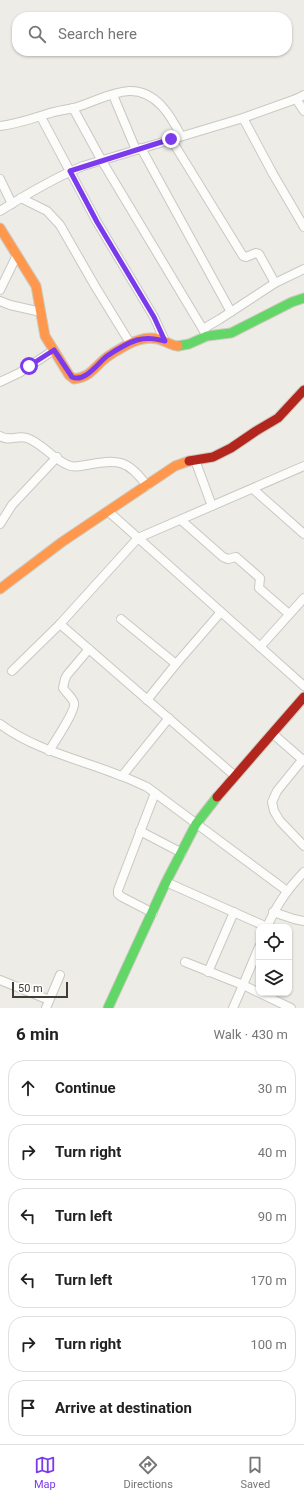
<!DOCTYPE html>
<html lang="en">
<head>
<meta charset="utf-8">
<style>
  body { margin:0; font-family:Roboto,sans-serif; background:#f6f6f6; color:#222 }
  .controls { position:absolute; right:12px; bottom:12px; display:grid; overflow:hidden; border-radius:8px; box-shadow:0 1px 3px #0004 }
  .controls button { width:36px; height:36px; display:grid; place-items:center; padding:0; border:0; border-bottom:1px solid #e0e0e0; background:#fff; color:#222; font:20px sans-serif }
  .scale { position:absolute; left:12px; bottom:10px; width:56px; box-sizing:border-box; padding-left:4px; border:2px solid #423d34; border-top:0; font-size:11px; line-height:14px; white-space:nowrap; color:#423d34; -webkit-text-stroke:3px #fff; paint-order:stroke }
  .stop { position:absolute; width:12px; height:12px; margin:-9px; border:3px solid #7c3aed; border-radius:50%; background:#fff }
  .stop.end { background:#7c3aed; border-color:#fff; box-shadow:0 1px 4px #0008 }
  .list { margin:0; padding:0; list-style:none }
  h2 { display:flex; justify-content:space-between; align-items:center; height:52px; margin:0; padding:0 16px; font-size:17px }
  h2 small { font-size:13px; font-weight:400; color:#767676 }
  .list li { display:grid; grid-template-columns:26px 1fr auto; gap:12px; align-items:center; box-sizing:border-box; height:56px; margin:0 8px 8px; padding:0 8px; border:1px solid #e0e0e0; border-radius:16px }
  .list b { display:block; font-size:15px; white-space:nowrap }
  .list em { font-size:13px; font-style:normal; color:#767676 }
  .icon { flex:none; width:22px; height:22px; fill:none; stroke:currentColor; stroke-width:2; stroke-linecap:round; stroke-linejoin:round }
  .map { position:relative; flex:none; width:304px; height:1008px; overflow:hidden }
  .search { position:absolute; background:#fff; box-shadow:0 1px 3px #0004; left:12px; right:12px; top:12px; height:44px; display:flex; align-items:center; gap:10px; box-sizing:border-box; padding:0 14px; border-radius:16px; color:#767676; font-size:15px }
  .sheet { height:436px; background:#fff }
  nav { display:flex; justify-content:space-around; align-items:center; box-sizing:border-box; height:56px; border-top:1px solid #e0e0e0; background:#fff; font-size:11px; color:#767676 }
  nav a { display:grid; justify-items:center; gap:2px }
  nav .on { color:#7c3aed }
  .map>svg:first-child { display:block }
  .lines { fill:none; stroke-linecap:round; stroke-linejoin:round }
  .street-casing { stroke:#c9c8c2; stroke-width:10 }
  .fast-casing { stroke:#ccc9be; stroke-width:11 }
  .slow-casing { stroke:#ccc9be; stroke-width:11 }
  .jam-casing { stroke:#ccc9be; stroke-width:11 }
  .street { stroke:#fcfcfb; stroke-width:8 }
  .fast { stroke:#63d668; stroke-width:9 }
  .slow { stroke:#ff974d; stroke-width:9 }
  .jam { stroke:#b3261e; stroke-width:9 }
  .route { stroke:#7c3aed; stroke-width:5 }
</style>
</head>
<body>
<div class="map">
<svg width="304" height="1008" viewBox="0 0 304 1008">
  <rect width="100%" height="100%" fill="#edece6"/>
  <g class="lines">
    <defs>
      <g id="street">
        <polyline points="113,95 136,150"/>
        <polyline points="304,95 296,99 304,111"/>
        <polyline points="73,108 102,161 207,336"/>
        <polyline points="41,117 97,222 154,317 165,341"/>
        <polyline points="243,118 273,174 304,227"/>
        <path d="M0,126C17,124 31,119 47,114C56,111 65,110 74,108C92,103 110,92 129,91C156,90 171,116 181,136"/>
        <polyline points="171,139 243,256 246,257 256,253 259,254 275,283"/>
        <polyline points="141,148 231,312"/>
        <polyline points="0,179 12,204"/>
        <polyline points="21,198 47,211 60,225 95,286 130,343"/>
        <path d="M0,211C27,194 54,178 83,166L243,118L296,99"/>
        <polyline points="0,290 17,255"/>
        <polyline points="0,301 10,305 41,312"/>
        <polyline points="203,329 220,319 275,283 304,269"/>
        <polyline points="0,382 19,373 54,350"/>
        <path d="M0,436C10,442 16,435 27,438C42,443 54,460 68,465C73,468 81,466 86,465C117,459 128,459 147,486"/>
        <polyline points="195,460 212,506"/>
        <polyline points="253,489 304,534"/>
        <polyline points="109,512 304,686"/>
        <polyline points="181,520 223,557 228,559 236,557 260,578 259,588 289,614"/>
        <polyline points="0,524 12,505 57,457"/>
        <polyline points="121,619 176,664"/>
        <polyline points="60,624 138,538 304,466"/>
        <polyline points="260,647 304,598"/>
        <polyline points="12,671 60,624 235,776"/>
        <polyline points="147,700 176,664 221,612"/>
        <path d="M0,724C36,751 80,759 121,776C130,779 138,783 147,787L287,891"/>
        <polyline points="272,733 304,761"/>
        <path d="M49,751C54,743 76,710 74,703C73,698 66,693 63,688L65,679L67,675L89,649"/>
        <polyline points="303,759 277,791 272,802 274,811 280,821 304,846"/>
        <polyline points="122,776 169,718"/>
        <polyline points="140,831 182,853"/>
        <polyline points="166,882 267,927"/>
        <polyline points="273,912 294,919 304,921"/>
        <polyline points="153,913 122,897 118,894 118,890 155,793"/>
        <path d="M267,927C277,904 287,890 304,872"/>
        <polyline points="259,947 243,985 291,1008"/>
        <polyline points="185,962 243,985 233,1008"/>
        <polyline points="208,972 234,912"/>
        <polyline points="0,980 49,1000"/>
        <polyline points="46,1008 60,975"/>
      </g>
      <g id="fast">
        <polyline points="178,346 189,344 207,336 231,333 292,302 304,298"/>
        <polyline points="108,1008 166,882 196,824 217,797"/>
      </g>
      <g id="slow">
        <path d="M0,228L36,286L45,336L69,375L74,379C91,377 94,367 107,357C114,352 131,342 139,340C148,337 158,338 166,342C171,344 173,346 178,346"/>
        <polyline points="0,589 62,542 175,466 189,461"/>
      </g>
      <g id="jam">
        <polyline points="189,461 213,457 231,448 256,431 278,418 304,390"/>
        <polyline points="217,797 304,697"/>
      </g>
    </defs>
    <!-- street casing -->
    <use href="#street" class="street-casing"/>
    <!-- fast casing -->
    <use href="#fast" class="fast-casing"/>
    <!-- slow casing -->
    <use href="#slow" class="slow-casing"/>
    <!-- jam casing -->
    <use href="#jam" class="jam-casing"/>
    <!-- street -->
    <use href="#street" class="street"/>
    <!-- fast -->
    <use href="#fast" class="fast"/>
    <!-- slow -->
    <use href="#slow" class="slow"/>
    <!-- jam -->
    <use href="#jam" class="jam"/>
  </g>
  <g class="lines">
    <!-- route -->
    <path class="route" d="M29,366L54,350L72,377C85,383 98,363 107,356C116,350 127,343 137,340C147,337 156,339 165,341L154,317L97,222L70,171L171,139"/>
  </g>
</svg>
<div class="controls">
<button><svg class="icon" aria-label="locate" viewBox="0 0 24 24"><circle cx="12" cy="12" r="6"/><path d="M12 2v4M12 18v4M2 12h4M18 12h4"/></svg></button>
<button><svg class="icon" aria-label="layers" viewBox="0 0 24 24"><path d="M12 4l9 5-9 5-9-5zM3 14l9 5 9-5"/></svg></button>
</div>
<div class="scale">50 m</div>
<div class="stop" style="left:29px;top:366px"></div>
<div class="stop end" style="left:171px;top:139px"></div>
<div class="search"><svg class="icon" aria-label="search" viewBox="0 0 24 24"><circle cx="10" cy="10" r="6"/><path d="M15 15l6 6"/></svg>Search here</div>
</div>
<section class="sheet">
<h2>6 min<small>Walk · 430 m</small></h2>
<ul class="list">
<li><svg class="icon" aria-label="ahead" viewBox="0 0 24 24"><path d="M12 20V5M6 11l6-6 6 6"/></svg><div><b>Continue</b></div><em>30 m</em></li>
<li><svg class="icon" aria-label="right" viewBox="0 0 24 24"><path d="M7 20v-9h11M14 6l5 5-5 5"/></svg><div><b>Turn right</b></div><em>40 m</em></li>
<li><svg class="icon" aria-label="left" viewBox="0 0 24 24"><path d="M17 20v-9H6M10 6l-5 5 5 5"/></svg><div><b>Turn left</b></div><em>90 m</em></li>
<li><svg class="icon" aria-label="left" viewBox="0 0 24 24"><path d="M17 20v-9H6M10 6l-5 5 5 5"/></svg><div><b>Turn left</b></div><em>170 m</em></li>
<li><svg class="icon" aria-label="right" viewBox="0 0 24 24"><path d="M7 20v-9h11M14 6l5 5-5 5"/></svg><div><b>Turn right</b></div><em>100 m</em></li>
<li><svg class="icon" aria-label="arrive" viewBox="0 0 24 24"><path d="M6 21V4h12l-3 4 3 4H6"/></svg><div><b>Arrive at destination</b></div></li>
</ul>
</section>
<nav>
<a class="on"><svg class="icon" aria-label="map" viewBox="0 0 24 24"><path d="M3 6l6-2 6 2 6-2v14l-6 2-6-2-6 2zM9 4v14M15 6v14"/></svg>Map</a>
<a><svg class="icon" aria-label="directions" viewBox="0 0 24 24"><path d="M12 3l9 9-9 9-9-9zM9 14v-3h6M13 9l2 2-2 2"/></svg>Directions</a>
<a><svg class="icon" aria-label="saved" viewBox="0 0 24 24"><path d="M7 4h10v16l-5-4-5 4z"/></svg>Saved</a>
</nav>
</body>
</html>
